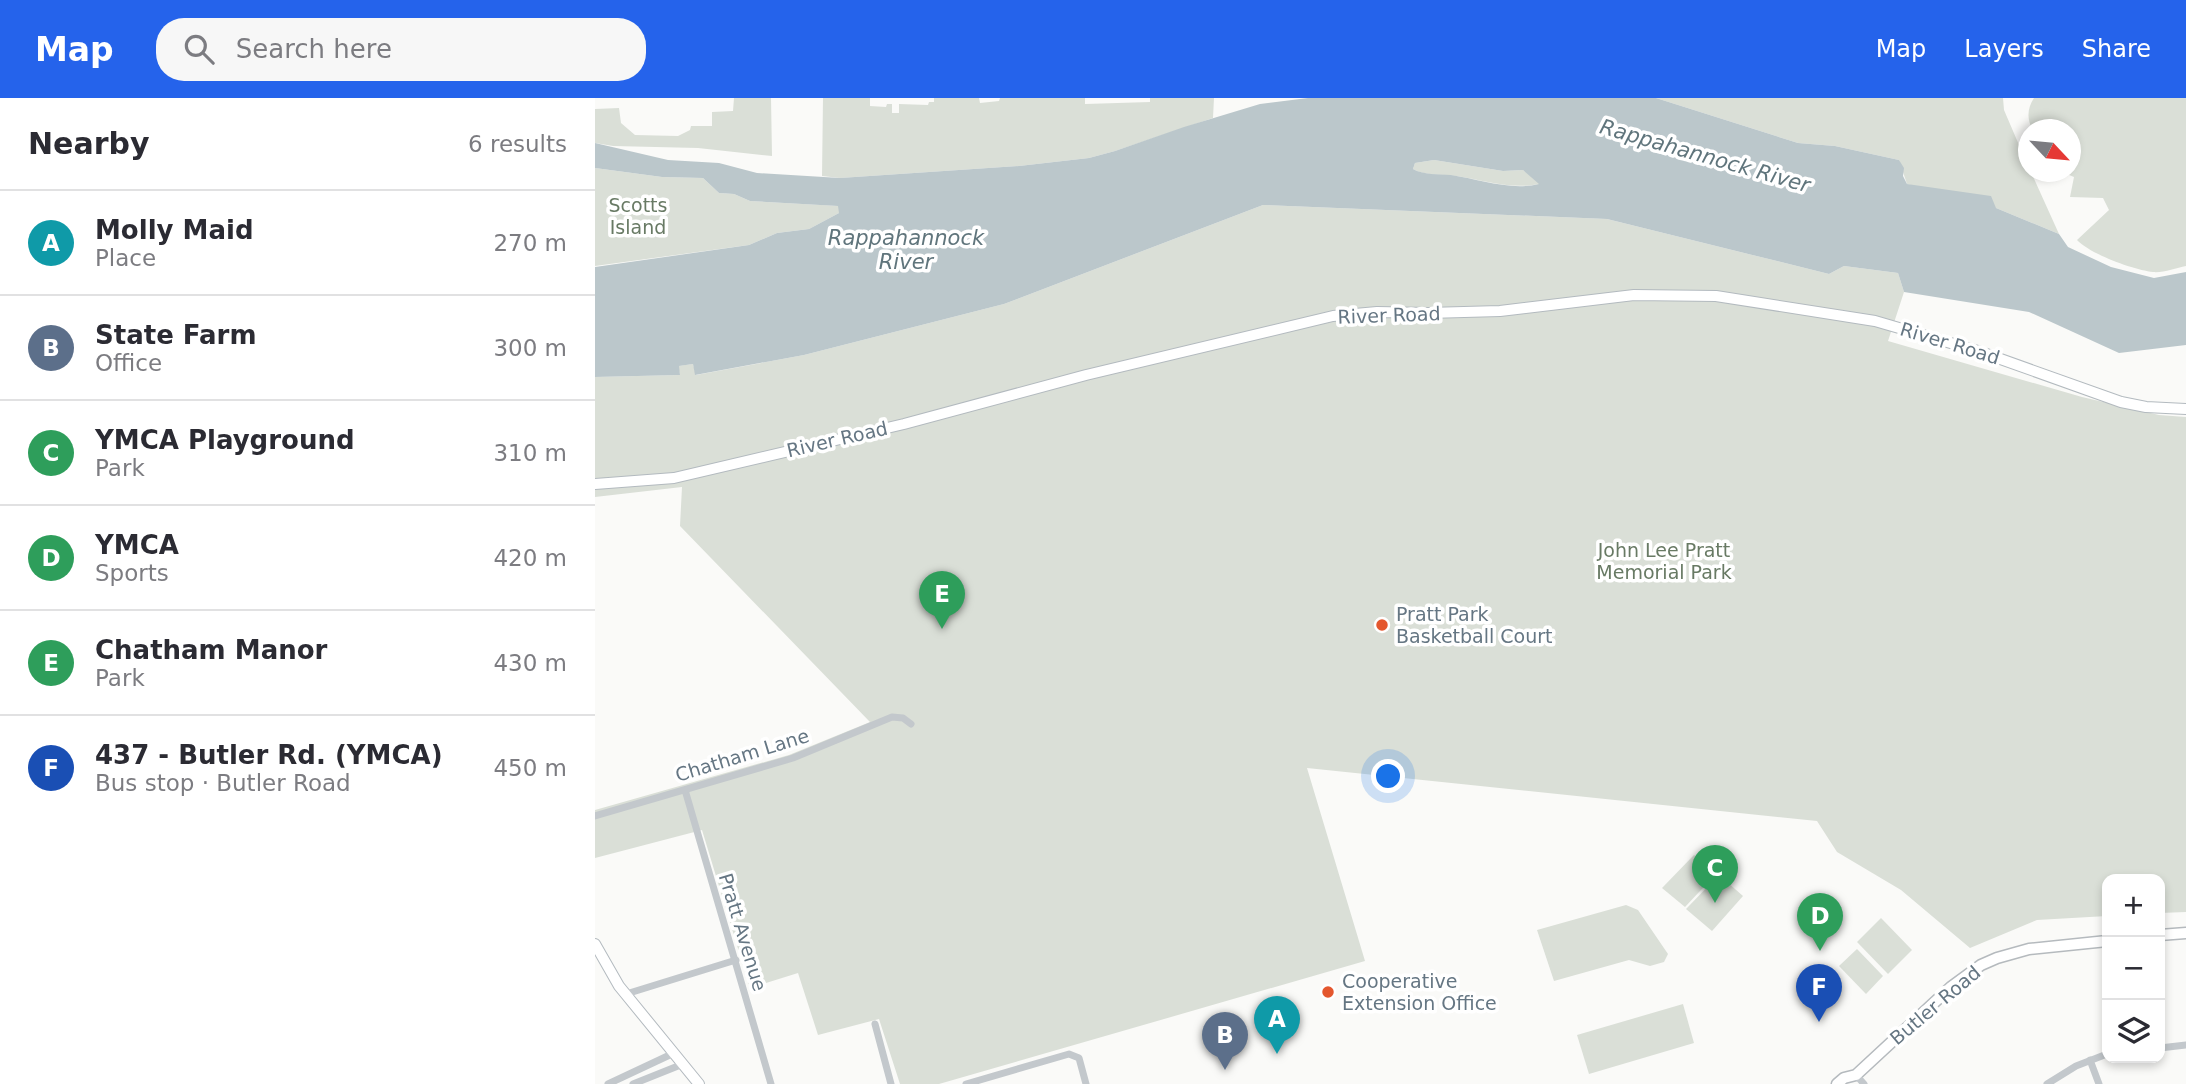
<!DOCTYPE html>
<html lang="en">
<head>
<meta charset="utf-8">
<style>
  body { margin:0; font-family:"DejaVu Sans",sans-serif; background:#f7f7f7; color:#2b2b33 }
  .controls { position:absolute; right:21px; bottom:21px; display:grid; overflow:hidden; border-radius:14px; box-shadow:0 4px 10px #0003 }
  .controls button { width:63px; height:63px; display:grid; place-items:center; padding:0; border:0; border-bottom:2px solid #e1e1e2; background:#fff; color:#2b2b33; font:35px sans-serif }
  .compass { position:absolute; left:1423px; top:21px; width:63px; height:63px; border-radius:50%; background:#fff; box-shadow:0 4px 10px #0003; rotate:116deg }
  .you { position:absolute; left:794px; top:679px; width:24px; height:24px; margin:-18px; border:5px solid #fff; border-radius:50%; background:#1a73e8; box-shadow:0 0 0 10px #1a73e833 }
  .badge { display:grid; place-items:center; width:46px; height:46px; border-radius:50%; background:#2563eb; color:#fff; font-size:23px; font-weight:700 }
  .pin { position:absolute; translate:-50% -58px; filter:drop-shadow(0 2px 4px #0008) }
  .pin::after { content:''; position:absolute; top:37px; width:24px; height:21px; background:inherit; clip-path:polygon(0 0,100% 0,50% 100%) }
  .list { margin:0; padding:0; list-style:none }
  h2 { display:flex; justify-content:space-between; align-items:center; height:91px; margin:0; padding:0 28px; font-size:30px }
  h2 small { font-size:23px; font-weight:400; color:#7c7c81 }
  .list li { display:grid; grid-template-columns:46px 1fr auto; gap:21px; align-items:center; box-sizing:border-box; height:105px; padding:0 28px; border-top:2px solid #e1e1e2 }
  .list b { display:block; font-size:26px; white-space:nowrap }
  .list p { margin:0; font-size:23px; white-space:nowrap; color:#7c7c81 }
  .list em { font-size:23px; font-style:normal; color:#7c7c81 }
  .icon { flex:none; width:38px; height:38px; fill:none; stroke:currentColor; stroke-width:2; stroke-linecap:round; stroke-linejoin:round }
  .map { position:relative; flex:none; width:1591px; height:986px; overflow:hidden }
  header { display:flex; align-items:center; gap:42px; box-sizing:border-box; height:98px; padding:0 35px; background:#2563eb; color:#fff }
  header strong { font-size:33px }
  nav { display:flex; gap:38px; margin-inline-start:auto; font-size:24px }
  .search { width:490px; height:63px; background:#f7f7f7; display:flex; align-items:center; gap:18px; box-sizing:border-box; padding:0 24px; border-radius:28px; color:#7c7c81; font-size:26px }
  main { display:flex }
  aside { flex:1; background:#fff }
  .map>svg:first-child { display:block }
  .green { fill:#dadfd7 }
  .water { fill:#bbc7cb; fill-rule:evenodd }
  .lines { fill:none; stroke-linecap:round; stroke-linejoin:round }
  .secondary-casing { stroke:#b3babf; stroke-width:12 }
  .primary-casing { stroke:#b5babe; stroke-width:13 }
  .street { stroke:#c3c8cc; stroke-width:7 }
  .secondary { stroke:#fff; stroke-width:10 }
  .primary { stroke:#fff; stroke-width:10 }
  .poi-dot { fill:#e4572e; stroke:#fff; stroke-width:2.5 }
  .labels { text-anchor:middle; stroke-width:7; stroke-linejoin:round; paint-order:stroke }
  .park-label { font-size:19px; fill:#687a64; stroke:#fff }
  .street-label { font-size:19px; fill:#657683; stroke:#fff }
  .poi-label { font-size:19px; fill:#657683; stroke:#fff; text-anchor:start }
  .water-label { font-size:21px; font-style:italic; fill:#60757c; stroke:#fff }
</style>
</head>
<body>
<header>
<strong>Map</strong>
<div class="search"><svg class="icon" aria-label="search" viewBox="0 0 24 24"><circle cx="10" cy="10" r="6"/><path d="M15 15l6 6"/></svg>Search here</div>
<nav><a>Map</a><a>Layers</a><a>Share</a></nav>
</header>
<main>
<aside>
<h2>Nearby<small>6 results</small></h2>
<ul class="list">
<li><span class="badge" style="background:#0f9aa8">A</span><div><b>Molly Maid</b><p>Place</p></div><em>270 m</em></li>
<li><span class="badge" style="background:#5c6f8a">B</span><div><b>State Farm</b><p>Office</p></div><em>300 m</em></li>
<li><span class="badge" style="background:#2e9e5b">C</span><div><b>YMCA Playground</b><p>Park</p></div><em>310 m</em></li>
<li><span class="badge" style="background:#2e9e5b">D</span><div><b>YMCA</b><p>Sports</p></div><em>420 m</em></li>
<li><span class="badge" style="background:#2e9e5b">E</span><div><b>Chatham Manor</b><p>Park</p></div><em>430 m</em></li>
<li><span class="badge" style="background:#1a4fb4">F</span><div><b>437 - Butler Rd. (YMCA)</b><p>Bus stop · Butler Road</p></div><em>450 m</em></li>
</ul>
</aside>
<div class="map">
<svg width="1591" height="986" viewBox="0 0 1591 986">
  <rect width="100%" height="100%" fill="#fafaf8"/>
  <!-- green -->
  <g class="green">
    <polygon points="139,0 176,0 177,58 103,50 18,48 0,45 0,11 24,10 26,25 40,37 83,38 95,32 96,28 117,28 117,14 138,13"/>
    <polygon points="228,0 275,0 275,8 291,9 292,6 297,6 297,15 304,15 304,6 333,7 334,4 339,4 339,0 384,0 385,5 404,3 405,0 490,0 490,6 555,4 555,0 619,0 618,20 520,53 494,60 424,68 245,80 227,78"/>
    <polygon points="1061,0 1408,0 1409,12 1433,68 1434,74 1436,74 1464,136 1401,110 1312,86 1304,62 1240,48 1203,45"/>
    <path d="M1439,0H1591V168C1581,170 1568,175 1558,174C1539,172 1495,156 1482,142L1514,112L1508,100L1475,99L1479,79L1467,74H1476V32L1437,31C1432,20 1432,11 1439,0Z"/>
    <path d="M839,62L908,73L928,72L944,84V86C916,92 888,82 861,78C848,76 829,78 818,71L820,65Z"/>
    <polygon points="0,70 67,79 108,80 124,95 139,96 155,103 244,108 244,115 214,131 182,135 154,147 0,168"/>
    <polygon points="668,107 1012,121 1234,176 1249,168 1303,175 1309,194 1293,243 1487,299 1564,317 1591,319 1591,814 1565,815 1565,781 1512,781 1512,818 1442,822 1375,850 1306,792 1242,754 1222,723 712,670 770,863 344,986 305,986 284,921 223,937 203,875 155,890 107,732 0,760 0,712 194,657 275,624 85,428 87,389 0,399 0,279 85,277 83,268 98,266 101,277 209,257 409,206"/>
    <polygon points="1099,757 1121,776 1090,809 1067,790"/>
    <polygon points="1124,777 1148,798 1117,833 1091,811"/>
    <polygon points="1031,807 1043,812 1073,856 1069,864 1055,868 1034,862 959,883 942,832"/>
    <polygon points="1286,820 1317,852 1293,876 1262,844"/>
    <polygon points="1262,851 1288,878 1271,896 1244,868"/>
    <polygon points="1088,906 1099,945 994,976 982,937"/>
  </g>
  <!-- water -->
  <path class="water" d="M713,0H1061L1203,45L1240,48L1304,62L1309,70L1308,78L1312,86L1396,98L1401,110L1464,136L1473,149L1516,169L1559,180L1591,174V247L1524,255L1434,214L1309,194L1303,175L1249,168L1234,176L1012,121L668,107L409,206L209,257L100,277L98,266L84,268L85,277L0,279V169L154,147L182,135L214,131L244,115L243,108L155,103L139,96L124,95L108,80L67,79L0,70V45L73,62L124,65L162,75L245,80L424,68L494,60L520,53L589,29L665,6ZM839,62L908,73L928,72L944,86C915,93 884,81 856,77C844,76 828,77 818,71L820,65Z"/>
  <g class="lines">
    <defs>
      <g id="secondary">
        <polyline points="0,386 79,380 309,326 491,277 738,218 782,214 833,215 905,213 1039,197 1121,198 1280,223 1383,253 1526,304 1551,309 1591,311"/>
        <polyline points="0,846 24,888 104,986"/>
      </g>
      <g id="primary">
        <polyline points="1565,837 1591,835"/>
        <polyline points="1242,986 1249,980 1261,977 1356,889 1386,867 1402,860 1434,851 1512,843"/>
      </g>
    </defs>
    <!-- secondary casing -->
    <use href="#secondary" class="secondary-casing"/>
    <!-- primary casing -->
    <use href="#primary" class="primary-casing"/>
    <!-- street -->
    <g class="street">
      <polyline points="90,692 176,986"/>
      <polyline points="0,718 198,660 297,619 308,620 316,626"/>
      <polyline points="31,896 141,862"/>
      <polyline points="280,926 296,986"/>
      <polyline points="1565,950 1591,947"/>
      <polyline points="1495,962 1504,986"/>
      <polyline points="1261,977 1269,986"/>
      <polyline points="13,986 79,955"/>
      <polyline points="38,986 88,966"/>
      <polyline points="371,986 474,956 484,960 491,986"/>
      <polyline points="1452,986 1481,968 1512,956"/>
    </g>
    <!-- secondary -->
    <use href="#secondary" class="secondary"/>
    <!-- primary -->
    <use href="#primary" class="primary"/>
  </g>
  <!-- markers -->
  <g class="poi-dot">
    <circle cx="787" cy="527" r="7"/>
    <circle cx="733" cy="894" r="7"/>
  </g>
  <g class="labels">
    <!-- park labels -->
    <g class="park-label">
      <text x="43" y="114">Scotts<tspan x="43" dy="22">Island</tspan></text>
      <text x="1069" y="459">John Lee Pratt<tspan x="1069" dy="22">Memorial Park</tspan></text>
    </g>
    <!-- street labels -->
    <g class="street-label">
      <text transform="translate(794 217) rotate(-2)" y="7">River Road</text>
      <text transform="translate(1355 245) rotate(17)" y="7">River Road</text>
      <text transform="translate(242 341) rotate(-13)" y="7">River Road</text>
      <text transform="translate(147 657) rotate(-17)" y="7">Chatham Lane</text>
      <text transform="translate(148 834) rotate(73)" y="7">Pratt Avenue</text>
      <text transform="translate(1340 907) rotate(-40)" y="7">Butler Road</text>
    </g>
    <!-- poi labels -->
    <g class="poi-label">
      <text x="801" y="523">Pratt Park<tspan x="801" dy="22">Basketball Court</tspan></text>
      <text x="747" y="890">Cooperative<tspan x="747" dy="22">Extension Office</tspan></text>
    </g>
    <!-- water labels -->
    <g class="water-label">
      <text transform="translate(1110 58) rotate(16)" y="7">Rappahannock River</text>
      <text x="311" y="147">Rappahannock<tspan x="311" dy="24">River</tspan></text>
    </g>
  </g>
</svg>
<div class="controls">
<button>+</button>
<button>−</button>
<button><svg class="icon" aria-label="layers" viewBox="0 0 24 24"><path d="M12 4l9 5-9 5-9-5zM3 14l9 5 9-5"/></svg></button>
</div>
<svg class="compass" viewBox="-18 -18 36 36"><path d="M0-13l5 13h-10z" fill="#e53935"/><path d="M0 13l5-13h-10z" fill="#7c7c81"/></svg>
<div class="you"></div>
<div class="pin badge" style="left:682px;top:956px;background:#0f9aa8">A</div>
<div class="pin badge" style="left:630px;top:972px;background:#5c6f8a">B</div>
<div class="pin badge" style="left:1120px;top:805px;background:#2e9e5b">C</div>
<div class="pin badge" style="left:1225px;top:853px;background:#2e9e5b">D</div>
<div class="pin badge" style="left:347px;top:531px;background:#2e9e5b">E</div>
<div class="pin badge" style="left:1224px;top:924px;background:#1a4fb4">F</div>
</div>
</main>
</body>
</html>
